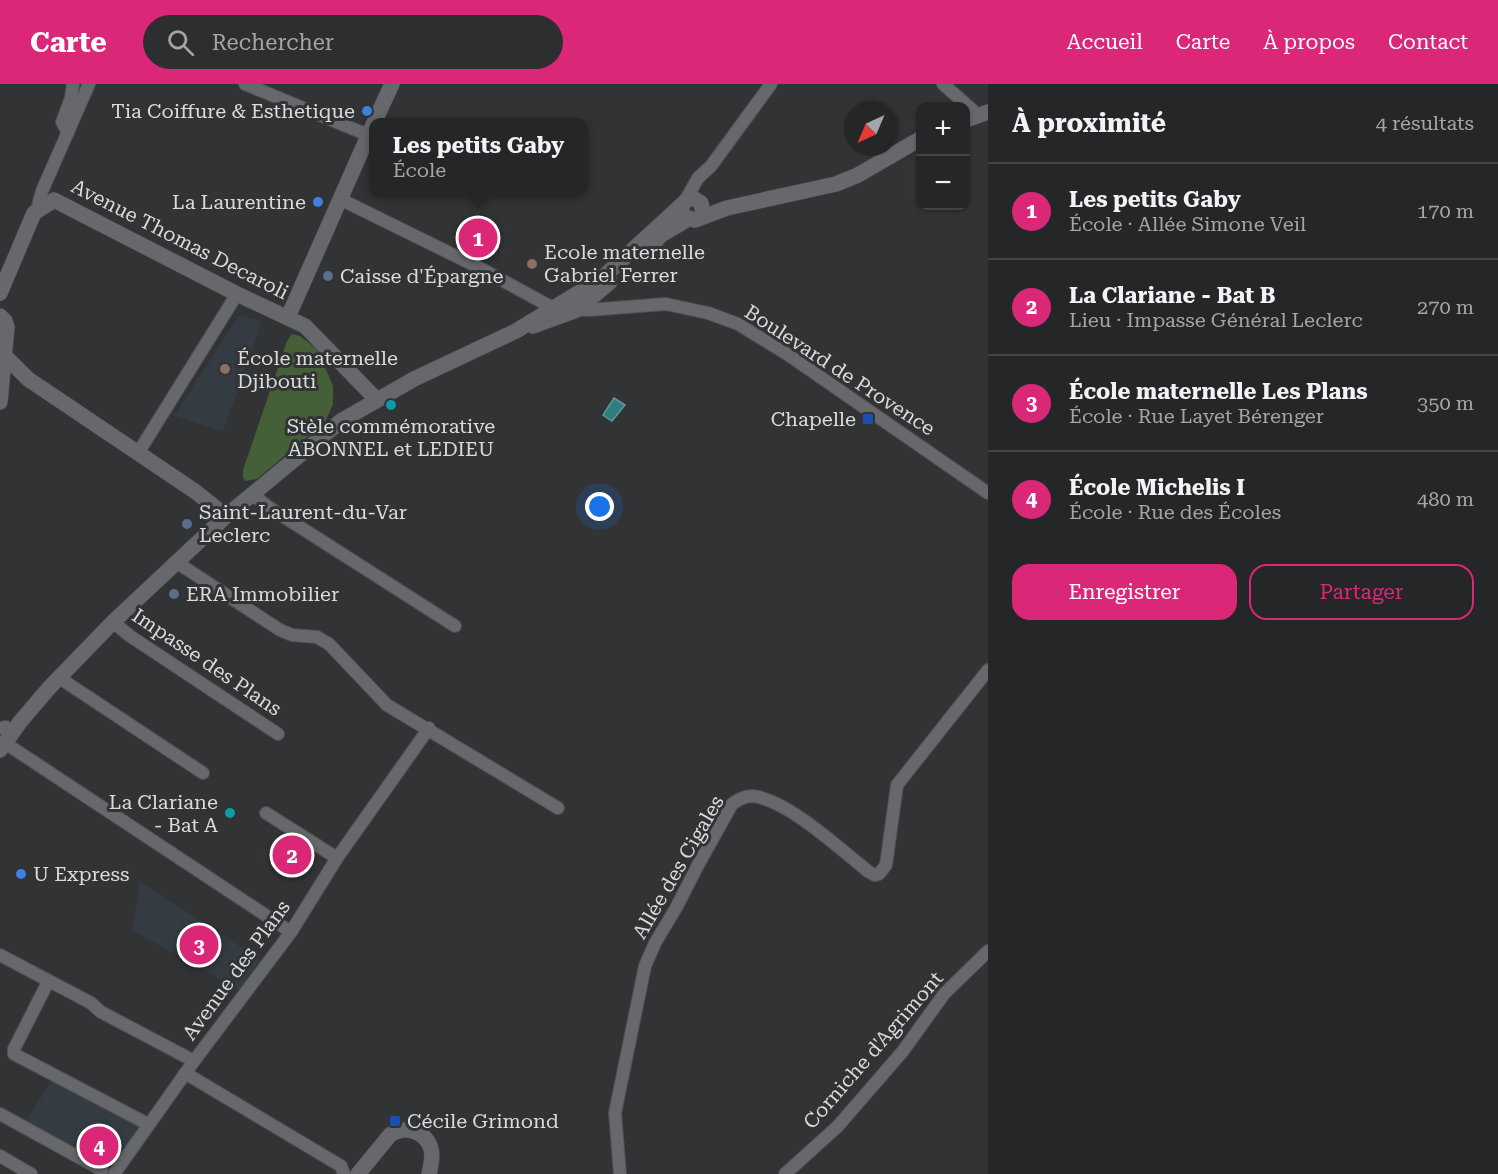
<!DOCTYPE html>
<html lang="fr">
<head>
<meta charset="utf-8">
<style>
  body { margin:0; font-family:"Roboto Serif",serif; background:#2d2e30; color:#f1f3f6 }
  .controls { position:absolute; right:18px; top:18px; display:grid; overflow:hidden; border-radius:12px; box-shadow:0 2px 4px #0004 }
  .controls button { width:54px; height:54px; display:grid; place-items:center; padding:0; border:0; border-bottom:2px solid #424345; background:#252628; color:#f1f3f6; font:30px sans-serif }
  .compass { position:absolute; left:844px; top:18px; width:54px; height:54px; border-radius:50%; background:#252628; box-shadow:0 2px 4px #0004; rotate:224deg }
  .you { position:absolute; left:600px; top:423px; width:21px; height:21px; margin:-15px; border:4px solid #fff; border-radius:50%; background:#1a73e8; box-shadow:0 0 0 9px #1a73e833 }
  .badge { display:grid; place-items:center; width:39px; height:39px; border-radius:50%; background:#db2777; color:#fff; font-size:20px; font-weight:700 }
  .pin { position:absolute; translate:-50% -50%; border:3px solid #fff; box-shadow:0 2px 6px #0006 }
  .popup { position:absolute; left:369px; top:34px; width:219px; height:78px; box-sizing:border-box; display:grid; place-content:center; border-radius:12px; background:#252628; filter:drop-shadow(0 2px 4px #0005); font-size:20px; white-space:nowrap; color:#a3a5a8 }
  .popup b { font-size:22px; color:#f1f3f6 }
  .popup::after { content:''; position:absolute; left:50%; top:100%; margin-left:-12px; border:12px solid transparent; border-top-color:#252628 }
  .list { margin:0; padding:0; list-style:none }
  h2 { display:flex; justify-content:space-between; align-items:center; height:78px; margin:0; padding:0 24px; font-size:26px }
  h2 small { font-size:20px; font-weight:400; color:#a3a5a8 }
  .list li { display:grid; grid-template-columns:39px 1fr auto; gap:18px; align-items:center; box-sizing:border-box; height:96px; padding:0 24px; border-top:2px solid #424345 }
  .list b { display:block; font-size:22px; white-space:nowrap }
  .list p { margin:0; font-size:20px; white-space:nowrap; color:#a3a5a8 }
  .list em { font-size:20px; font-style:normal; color:#a3a5a8 }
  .actions { display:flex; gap:12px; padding:18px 24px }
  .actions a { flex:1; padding:14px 0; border:2px solid #db2777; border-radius:18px; text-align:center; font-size:21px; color:#db2777 }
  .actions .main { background:#db2777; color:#fff }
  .icon { flex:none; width:33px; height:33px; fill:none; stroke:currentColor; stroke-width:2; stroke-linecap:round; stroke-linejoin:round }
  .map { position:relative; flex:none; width:988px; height:1090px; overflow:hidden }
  header { display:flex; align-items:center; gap:36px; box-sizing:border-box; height:84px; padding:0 30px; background:#db2777; color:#fff }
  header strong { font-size:28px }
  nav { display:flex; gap:33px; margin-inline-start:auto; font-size:21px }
  .search { width:420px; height:54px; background:#2d2e30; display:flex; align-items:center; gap:15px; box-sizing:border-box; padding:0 21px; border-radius:33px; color:#a3a5a8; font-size:22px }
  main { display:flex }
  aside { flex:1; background:#252628 }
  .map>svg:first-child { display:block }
  .built { fill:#353b43 }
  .green { fill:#455f38 }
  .water { fill:#2f7c7d; stroke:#62989a; stroke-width:1.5 }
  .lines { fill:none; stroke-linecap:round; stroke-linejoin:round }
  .street-casing { stroke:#4f5053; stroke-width:14 }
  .secondary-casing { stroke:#4f5053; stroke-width:16 }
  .street { stroke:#66686b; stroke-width:12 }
  .secondary { stroke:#66686b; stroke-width:15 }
  .shop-dot { fill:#3f7fe0; stroke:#313335; stroke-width:2 }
  .education-dot { fill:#8d6e63; stroke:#313335; stroke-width:2 }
  .service-dot { fill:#5c6f8a; stroke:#313335; stroke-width:2 }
  .culture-dot { fill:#0f9aa8; stroke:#313335; stroke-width:2 }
  .transit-dot { fill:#1a4fb4; stroke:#313335; stroke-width:2 }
  .labels { text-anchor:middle; stroke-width:6; stroke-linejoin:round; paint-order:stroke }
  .poi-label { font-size:20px; fill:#dadbdd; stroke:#313335; text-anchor:start }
  .street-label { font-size:20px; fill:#dadbdd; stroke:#313335 }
</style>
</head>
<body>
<header>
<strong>Carte</strong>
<div class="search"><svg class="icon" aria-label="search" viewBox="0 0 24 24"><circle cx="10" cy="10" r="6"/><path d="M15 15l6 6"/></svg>Rechercher</div>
<nav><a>Accueil</a><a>Carte</a><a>À propos</a><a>Contact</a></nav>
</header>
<main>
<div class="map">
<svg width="988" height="1090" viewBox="0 0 988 1090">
  <rect width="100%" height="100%" fill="#313335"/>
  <!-- built -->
  <g class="built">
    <polygon points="239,231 262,237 223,348 174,332"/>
    <polygon points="140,797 261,876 239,906 132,846"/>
    <polygon points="53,995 142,1040 111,1085 26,1037"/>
  </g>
  <!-- green -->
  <polygon class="green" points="292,250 300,252 317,265 333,302 333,320 326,336 312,349 257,395 245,397 243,394 243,386 287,257"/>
  <!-- water -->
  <polygon class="water" points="614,314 625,321 612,337 603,331"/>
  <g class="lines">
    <defs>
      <g id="street">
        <polyline points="245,0 368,51"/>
        <polyline points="943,0 978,31"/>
        <polyline points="68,49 62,38 71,14 73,0"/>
        <polyline points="340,115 478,183 553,224 588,226 666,220 708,229 738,240 787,270 988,409"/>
        <polyline points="685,117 698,94 711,82 771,0"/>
        <polyline points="37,126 42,107 89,0"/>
        <polyline points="138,369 237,210"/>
        <polyline points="252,410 267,422 455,542"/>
        <polyline points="176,478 280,546 292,551 317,553 329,560 387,621 558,724"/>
        <polyline points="113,538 130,552 278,650"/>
        <polyline points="58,593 203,689"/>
        <polyline points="0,644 6,643 12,648"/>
        <polyline points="5,659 291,848"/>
        <polyline points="266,729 337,774"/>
        <polyline points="0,871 91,919 101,928 194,977"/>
        <polyline points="48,898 14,965 14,970 144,1038"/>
        <polyline points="185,989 341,1082 344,1090"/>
        <polyline points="0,1030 102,1086"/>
        <polyline points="0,1072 31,1090"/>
        <polyline points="114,1090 194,977 291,848 337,774 429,644"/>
        <path d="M620,1090L615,1029L645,882L655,859L676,824L698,781L732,720C738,716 744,712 753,712C788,716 841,766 869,788L875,791L879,790L886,781L897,701L988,586"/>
        <polyline points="785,1090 838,1042 903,967 944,910 988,867"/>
      </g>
      <g id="secondary">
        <polyline points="966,36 988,28"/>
        <polyline points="374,39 392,0"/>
        <polyline points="683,120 681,127 685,133 695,136 727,124 836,100 858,91 920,55"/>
        <polyline points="655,158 661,151 688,135"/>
        <polyline points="0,209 34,129 54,116 237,210 305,242 377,316"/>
        <polyline points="0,232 5,237 7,243 0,318"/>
        <polyline points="288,233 373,41"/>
        <polyline points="533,242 577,226 610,198"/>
        <polyline points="0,267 28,295 196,408 226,432"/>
        <polyline points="0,666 20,638 49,604 113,538 226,432 341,337 414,295 516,247 601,195 687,116 693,114 701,119 703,129 698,135"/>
        <path d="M358,1090L390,1051C405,1041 426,1047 431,1065C433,1073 431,1082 429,1090"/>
      </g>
    </defs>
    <!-- street casing -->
    <use href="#street" class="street-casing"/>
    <!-- secondary casing -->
    <use href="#secondary" class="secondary-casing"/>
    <!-- street -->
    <use href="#street" class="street"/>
    <!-- secondary -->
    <use href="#secondary" class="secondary"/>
  </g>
  <!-- markers -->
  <g class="shop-dot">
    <circle cx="367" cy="27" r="6"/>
    <circle cx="318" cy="118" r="6"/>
    <circle cx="21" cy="790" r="6"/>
  </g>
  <g class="education-dot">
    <circle cx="532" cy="180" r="6"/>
    <circle cx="225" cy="285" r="6"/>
  </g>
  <g class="service-dot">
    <circle cx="328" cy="192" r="6"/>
    <circle cx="187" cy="440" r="6"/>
    <circle cx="174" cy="510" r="6"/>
  </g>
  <g class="culture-dot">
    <circle cx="391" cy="321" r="6"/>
    <circle cx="230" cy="729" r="6"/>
  </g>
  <g class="transit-dot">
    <rect x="862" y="329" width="12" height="12" rx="3"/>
    <rect x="389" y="1031" width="12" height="12" rx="3"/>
  </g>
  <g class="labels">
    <!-- poi labels -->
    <g class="poi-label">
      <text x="355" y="34" text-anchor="end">Tia Coiffure &amp; Esthetique</text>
      <text x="306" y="125" text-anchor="end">La Laurentine</text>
      <text x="544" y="175">Ecole maternelle<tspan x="544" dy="23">Gabriel Ferrer</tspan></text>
      <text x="340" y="199">Caisse d'Épargne</text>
      <text x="237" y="281">École maternelle<tspan x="237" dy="23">Djibouti</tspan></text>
      <text x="856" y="342" text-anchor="end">Chapelle</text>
      <text x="391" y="349" text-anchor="middle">Stèle commémorative<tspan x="391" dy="23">ABONNEL et LEDIEU</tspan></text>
      <text x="199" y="435">Saint-Laurent-du-Var<tspan x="199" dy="23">Leclerc</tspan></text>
      <text x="186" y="517">ERA Immobilier</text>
      <text x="218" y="725" text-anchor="end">La Clariane<tspan x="218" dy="23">- Bat A</tspan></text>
      <text x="33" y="797">U Express</text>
      <text x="407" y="1044">Cécile Grimond</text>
    </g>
    <!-- street labels -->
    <g class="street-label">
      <text transform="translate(180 155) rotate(27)" y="7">Avenue Thomas Decaroli</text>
      <text transform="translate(840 286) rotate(33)" y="7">Boulevard de Provence</text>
      <text transform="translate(207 578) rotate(34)" y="7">Impasse des Plans</text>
      <text transform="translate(678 783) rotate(-60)" y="7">Allée des Cigales</text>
      <text transform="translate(236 886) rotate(-54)" y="7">Avenue des Plans</text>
      <text transform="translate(873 966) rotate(-49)" y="7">Corniche d'Agrimont</text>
    </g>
  </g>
</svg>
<div class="controls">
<button>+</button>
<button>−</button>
</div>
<svg class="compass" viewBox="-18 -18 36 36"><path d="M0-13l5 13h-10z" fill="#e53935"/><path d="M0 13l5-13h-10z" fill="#a3a5a8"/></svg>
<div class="you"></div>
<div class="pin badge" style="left:478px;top:154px">1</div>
<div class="popup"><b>Les petits Gaby</b>École</div>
<div class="pin badge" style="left:292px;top:771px">2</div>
<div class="pin badge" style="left:199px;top:861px">3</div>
<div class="pin badge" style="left:99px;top:1062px">4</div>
</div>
<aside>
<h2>À proximité<small>4 résultats</small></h2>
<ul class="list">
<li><span class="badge">1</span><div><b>Les petits Gaby</b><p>École · Allée Simone Veil</p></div><em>170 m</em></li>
<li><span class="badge">2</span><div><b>La Clariane - Bat B</b><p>Lieu · Impasse Général Leclerc</p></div><em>270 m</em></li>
<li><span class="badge">3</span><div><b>École maternelle Les Plans</b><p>École · Rue Layet Bérenger</p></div><em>350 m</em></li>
<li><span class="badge">4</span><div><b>École Michelis I</b><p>École · Rue des Écoles</p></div><em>480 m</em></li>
</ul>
<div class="actions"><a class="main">Enregistrer</a><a>Partager</a></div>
</aside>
</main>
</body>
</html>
